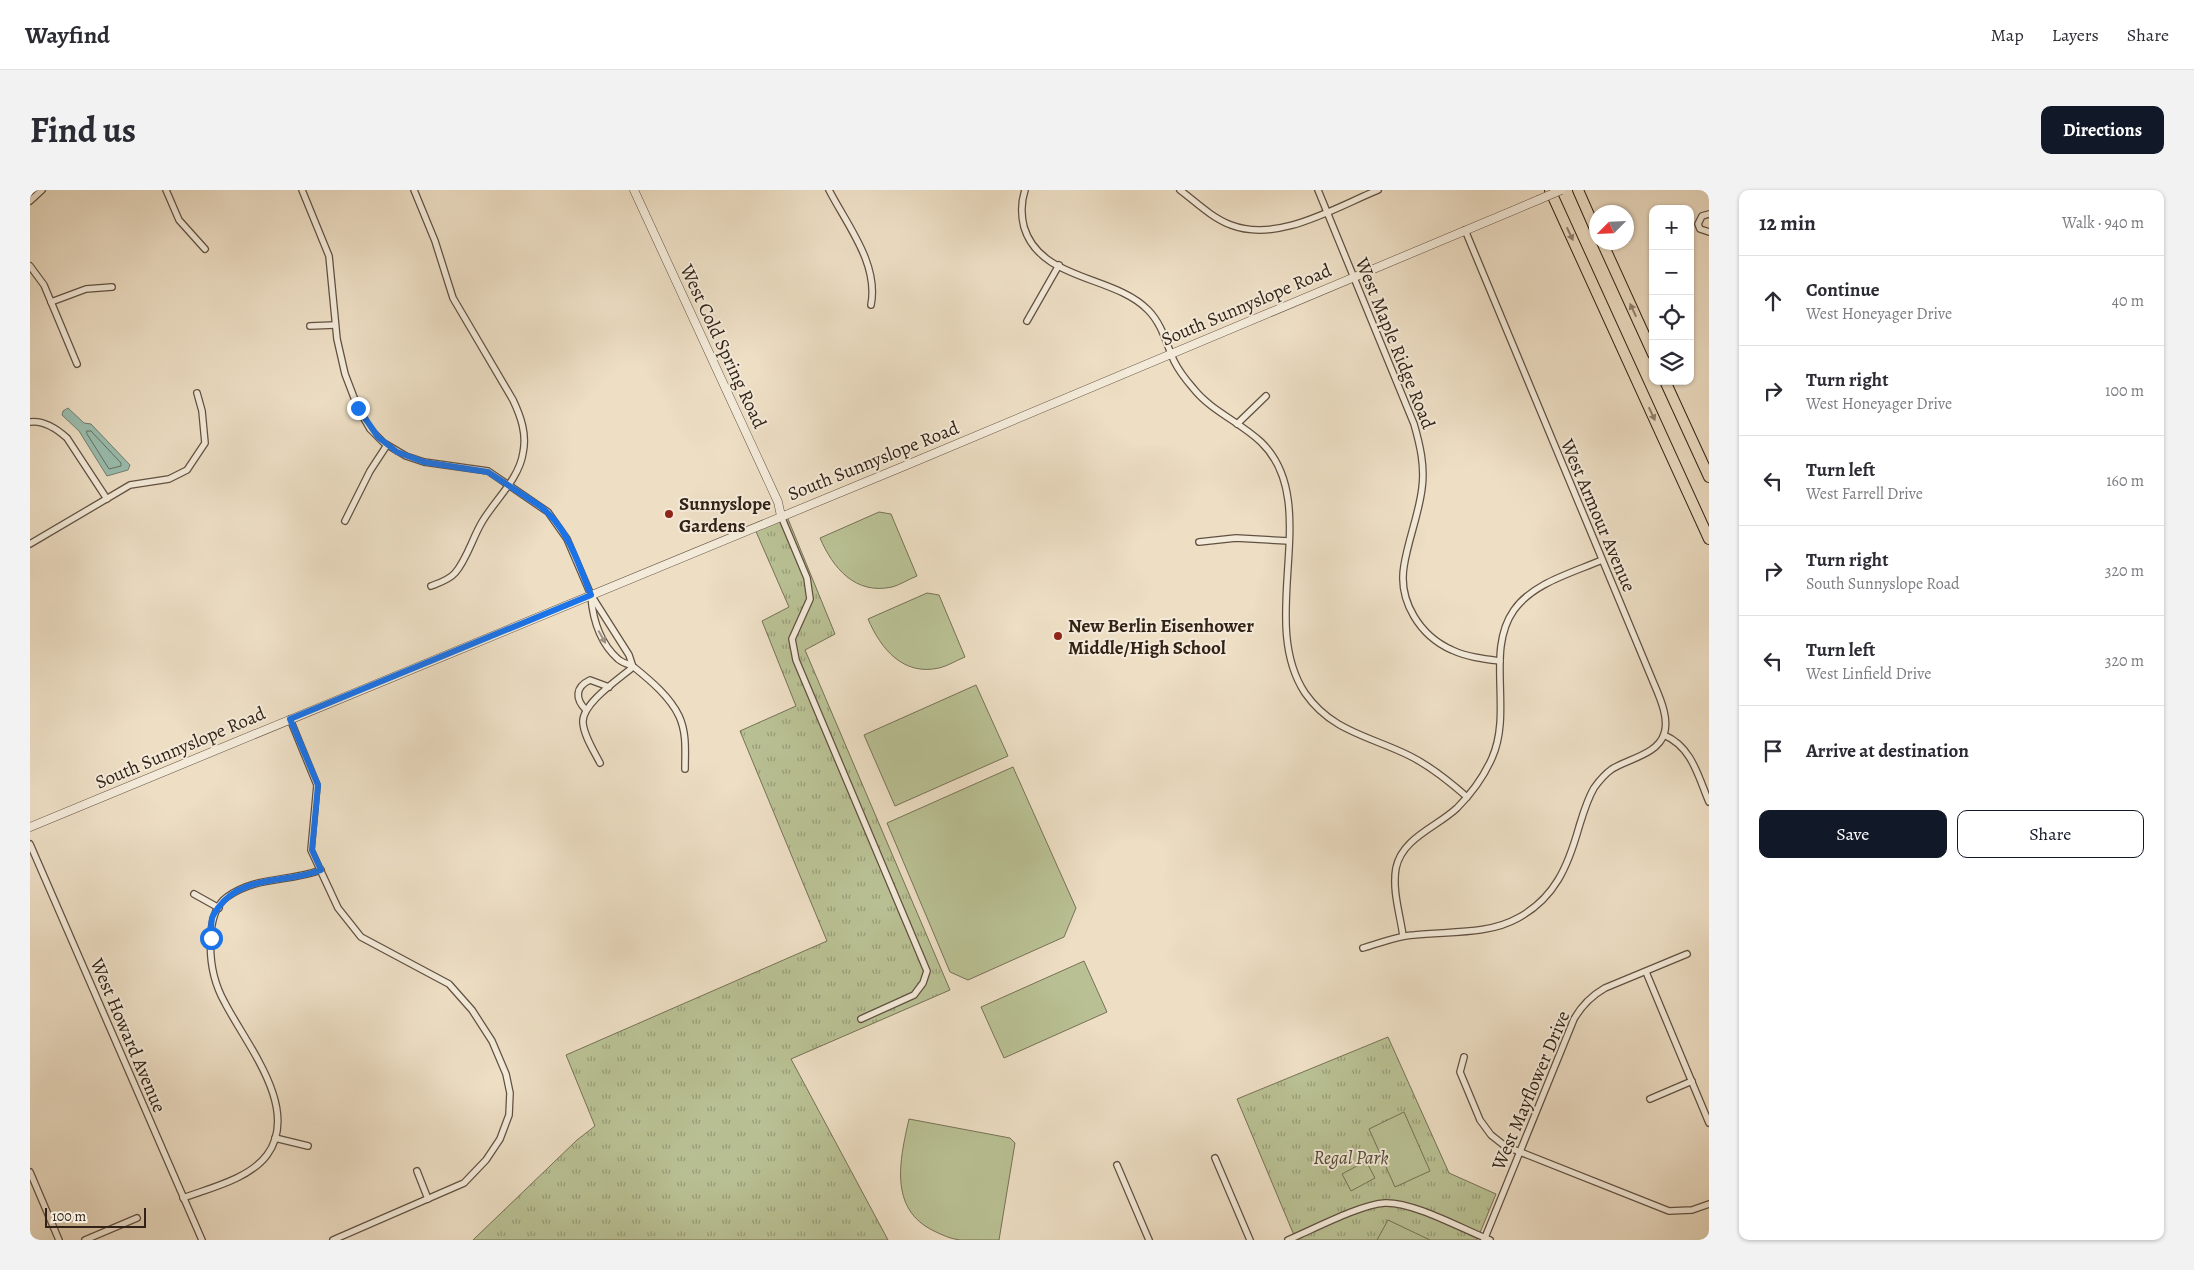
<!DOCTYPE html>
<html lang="en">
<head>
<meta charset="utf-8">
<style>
  body { margin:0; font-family:Alegreya,serif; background:#f2f2f3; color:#2b2b33 }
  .controls { position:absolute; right:15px; top:15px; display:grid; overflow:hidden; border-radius:10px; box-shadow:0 1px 4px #0004 }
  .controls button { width:45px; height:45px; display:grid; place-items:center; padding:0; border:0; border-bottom:1px solid #e1e1e2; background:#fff; color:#2b2b33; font:25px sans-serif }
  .compass { position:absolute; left:1559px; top:15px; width:45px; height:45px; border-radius:50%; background:#fff; box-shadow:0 1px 4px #0004; rotate:246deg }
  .scale { position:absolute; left:15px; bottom:12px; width:101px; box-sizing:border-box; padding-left:5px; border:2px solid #322217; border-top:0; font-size:14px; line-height:18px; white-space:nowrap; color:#322217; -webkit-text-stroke:4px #f3ead9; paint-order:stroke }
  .stop { position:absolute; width:15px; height:15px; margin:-11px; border:4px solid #1a73e8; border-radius:50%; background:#fff }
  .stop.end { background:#1a73e8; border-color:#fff; box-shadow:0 1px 5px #0008 }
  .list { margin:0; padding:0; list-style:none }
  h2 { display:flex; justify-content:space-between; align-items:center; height:65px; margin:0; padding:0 20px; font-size:21px }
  h2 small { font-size:16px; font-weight:400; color:#7c7c81 }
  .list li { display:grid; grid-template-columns:32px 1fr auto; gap:15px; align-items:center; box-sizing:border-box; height:90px; padding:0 20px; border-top:1px solid #e1e1e2 }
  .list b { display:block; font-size:19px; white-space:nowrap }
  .list p { margin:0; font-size:16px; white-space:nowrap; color:#7c7c81 }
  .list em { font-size:16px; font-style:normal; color:#7c7c81 }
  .actions { display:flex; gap:10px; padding:15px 20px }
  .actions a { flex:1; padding:11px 0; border:1px solid #111827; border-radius:10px; text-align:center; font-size:18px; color:#111827 }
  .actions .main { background:#111827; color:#fff }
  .icon { flex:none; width:28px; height:28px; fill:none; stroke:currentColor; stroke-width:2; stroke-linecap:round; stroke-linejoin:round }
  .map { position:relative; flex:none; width:1679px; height:1050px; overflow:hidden; border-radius:10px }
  header { display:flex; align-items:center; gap:30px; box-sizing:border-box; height:70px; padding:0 25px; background:#fff; border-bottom:1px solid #e1e1e2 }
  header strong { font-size:24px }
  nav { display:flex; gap:28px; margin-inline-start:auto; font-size:18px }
  .intro { display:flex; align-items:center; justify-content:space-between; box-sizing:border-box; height:120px; padding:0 30px }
  h1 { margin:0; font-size:35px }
  .button { padding:12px 22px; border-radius:10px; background:#111827; color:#fff; font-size:18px; font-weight:700 }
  main { display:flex; gap:30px; padding:0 30px }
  aside { flex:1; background:#fff; border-radius:10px; box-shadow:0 1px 4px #0004 }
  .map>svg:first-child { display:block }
  .grass { fill:url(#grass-tufts); stroke:#767256 }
  .pitch { fill:#b9c194; stroke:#767256 }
  .water { fill:#9abdae; stroke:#707f72 }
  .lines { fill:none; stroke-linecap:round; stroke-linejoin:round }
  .shore { stroke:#667062; stroke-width:1 }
  .minor-casing { stroke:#615142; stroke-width:8 }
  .tertiary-casing { stroke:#615142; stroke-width:9 }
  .motorway-casing { stroke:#322217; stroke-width:12 }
  .minor { stroke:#f3ead9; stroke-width:5.5 }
  .tertiary { stroke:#f3ead9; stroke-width:8 }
  .motorway { stroke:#eddec4; stroke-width:10 }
  .tertiary-bridge-casing { stroke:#615142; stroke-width:9; stroke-linecap:butt }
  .tertiary-bridge { stroke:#f3ead9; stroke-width:8 }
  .oneway { fill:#90806e }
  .oneway2 { fill:#9c9082 }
  .route { stroke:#1a73e8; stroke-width:6 }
  .poi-dot { fill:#8f2418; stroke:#f3ead9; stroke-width:2 }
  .labels { text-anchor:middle; stroke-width:4; stroke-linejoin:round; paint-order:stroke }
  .street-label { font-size:19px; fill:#322217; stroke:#f3ead9 }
  .poi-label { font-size:19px; font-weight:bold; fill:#322217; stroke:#f3ead9; text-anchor:start }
  .park-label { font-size:19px; font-style:italic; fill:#544a36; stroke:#f3ead9 }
</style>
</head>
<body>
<header>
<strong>Wayfind</strong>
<nav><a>Map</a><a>Layers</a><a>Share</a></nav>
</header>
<div class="intro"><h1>Find us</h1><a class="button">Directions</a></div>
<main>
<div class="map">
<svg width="1679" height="1050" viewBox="0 0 1679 1050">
  <defs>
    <pattern id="grass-tufts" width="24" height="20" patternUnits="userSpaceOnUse" patternTransform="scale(1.25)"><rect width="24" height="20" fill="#b9c194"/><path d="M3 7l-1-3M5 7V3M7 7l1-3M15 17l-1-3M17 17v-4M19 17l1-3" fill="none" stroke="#979c78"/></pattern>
  </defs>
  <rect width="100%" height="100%" fill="#eddec4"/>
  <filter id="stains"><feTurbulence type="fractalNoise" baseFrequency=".004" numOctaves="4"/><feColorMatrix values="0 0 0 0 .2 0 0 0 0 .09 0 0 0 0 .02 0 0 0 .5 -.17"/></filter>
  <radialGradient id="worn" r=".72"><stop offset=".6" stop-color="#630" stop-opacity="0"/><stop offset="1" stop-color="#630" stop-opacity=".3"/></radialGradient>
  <!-- grass -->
  <g class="grass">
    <polygon points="756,324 805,444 775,460 920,800 761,869 858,1050 443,1050 547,950 565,936 536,865 797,751 710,541 766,516 732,431 759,417 724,337"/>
    <polygon points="1358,847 1419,983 1466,1004 1447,1050 1266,1050 1207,909"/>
  </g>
  <!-- pitch -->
  <g class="pitch">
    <path d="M849,322L861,324L887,386C879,389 870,395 862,397C825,405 803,378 790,348Z"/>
    <path d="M897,403L909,405L935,467C927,470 918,476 909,478C873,486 851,459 838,429Z"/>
    <polygon points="946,495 978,566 865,616 834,545"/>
    <polygon points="983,577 1046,718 1034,747 938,790 920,782 857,633"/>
    <polygon points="1054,771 1077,822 974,868 951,817"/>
    <polygon points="1374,922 1400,981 1365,997 1339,939"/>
    <path d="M879,929L980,948L985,953L969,1050C956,1050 943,1050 930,1050C921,1049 912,1045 904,1041C858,1019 870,969 879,929Z"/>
    <polygon points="1336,971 1345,988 1321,1001 1312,984"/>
    <polygon points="1358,1030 1400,1050 1347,1050"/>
  </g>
  <!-- water -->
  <polygon class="water" points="38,218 54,233 61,234 100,275 98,280 77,286 49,241 32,225 33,221"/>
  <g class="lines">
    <!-- shore -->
    <polygon class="shore" points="57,241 61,241 91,273 91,276 79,279 57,244"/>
    <defs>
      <g id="minor">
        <polyline points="136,0 149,30 175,59"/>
        <polyline points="272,0 299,66 307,149 315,184 328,218 340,239 354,253 376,266 394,272 458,281 518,322 537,349 561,405 599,465 603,477"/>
        <path d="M384,0L405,51L423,108L483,210C491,227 497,244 493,263C489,289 465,310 452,332C442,349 437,369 425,383C419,390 409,393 401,396"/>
        <path d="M799,0C817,35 849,74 841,115"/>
        <path d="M995,0C991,12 991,25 994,37C1010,91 1084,85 1118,120C1132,134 1136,153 1144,171C1149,181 1156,190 1163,198C1181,221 1210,232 1231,252C1294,313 1226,429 1275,503C1302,542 1340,546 1380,566C1400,576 1420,592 1437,607"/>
        <path d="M1150,0C1166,12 1182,28 1201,35C1248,53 1304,18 1348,0"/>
        <path d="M1288,0L1384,234C1390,255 1395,276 1392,298C1389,324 1378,350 1374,376C1368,411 1390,446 1422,460C1437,467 1454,469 1470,471"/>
        <polyline points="0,11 12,0"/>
        <polyline points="1679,24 1672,26 1668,34 1670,39 1679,42"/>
        <polyline points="0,76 14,95 47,174"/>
        <polyline points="21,112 56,99 82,97"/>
        <polyline points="997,131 1029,75"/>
        <polyline points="280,136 305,135"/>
        <path d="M0,232C14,230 27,239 37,248L77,309"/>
        <polyline points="1207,234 1236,206"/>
        <polyline points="751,326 777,388 780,409 762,449 766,470 897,781 893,793 884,805 831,829"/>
        <polyline points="315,331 340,281 357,255"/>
        <polyline points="1169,352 1206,348 1259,351"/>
        <polyline points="0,354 100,295 139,289 157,280 175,253 172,221 167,203"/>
        <path d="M561,407C563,430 570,453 588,469C592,473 600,474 605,478C621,491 640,507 649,526C657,543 655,562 655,579"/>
        <path d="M556,520C545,509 545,497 560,490L579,497"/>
        <polyline points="260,529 287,595 281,660 308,718 331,747 419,794 442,820 462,851 476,884 480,903 479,925 470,949 456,970 434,993 303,1050"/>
        <path d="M1634,545C1662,557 1668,586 1679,612"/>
        <path d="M570,573C564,561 554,546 553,533C551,514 589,489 603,477"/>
        <polyline points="0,654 172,1050"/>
        <polyline points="164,704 189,718"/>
        <path d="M1373,746C1370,724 1362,700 1366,678C1372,648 1407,637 1427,618C1441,604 1454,586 1462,568C1483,521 1455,461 1484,420C1503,393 1542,383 1572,370"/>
        <path d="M1333,758C1350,753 1367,746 1384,745C1418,741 1458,745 1488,728C1525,708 1538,676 1549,637C1553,624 1557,610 1564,598C1569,591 1575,584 1582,579C1598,569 1628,564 1634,544C1640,527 1628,504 1622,489L1435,40"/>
        <polyline points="1616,782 1679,933"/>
        <polyline points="1434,867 1430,882 1450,930 1461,945 1475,956 1639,1021 1662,1020 1679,1014"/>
        <polyline points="1620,909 1662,891"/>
        <polyline points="245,948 278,956"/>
        <polyline points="1185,968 1220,1050"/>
        <polyline points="1087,975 1119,1050"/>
        <polyline points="387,981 398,1009"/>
        <polyline points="0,982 29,1050"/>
        <path d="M153,1008C180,998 219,989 237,965C271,919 216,854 195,813C183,792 179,767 181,743C182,730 186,715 197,707C226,686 259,692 291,680"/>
        <polyline points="55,1050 107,1028"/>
        <path d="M1258,1050C1282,1040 1331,1014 1355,1013C1384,1012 1432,1039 1460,1050"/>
        <path d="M1454,1050L1544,829C1552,815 1561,806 1575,798L1657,764"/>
      </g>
      <g id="tertiary">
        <polyline points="604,0 748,312 751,326"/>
        <polyline points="0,637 872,277 1508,10"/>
      </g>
      <g id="motorway">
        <polyline points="1520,0 1679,349"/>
        <polyline points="1548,0 1566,41"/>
        <polyline points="1572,52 1623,164"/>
        <polyline points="1635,191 1679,287"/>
      </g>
    </defs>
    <!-- minor casing -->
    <use href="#minor" class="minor-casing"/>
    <!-- tertiary casing -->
    <use href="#tertiary" class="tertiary-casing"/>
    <!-- motorway casing -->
    <use href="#motorway" class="motorway-casing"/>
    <!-- minor -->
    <use href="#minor" class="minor"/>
    <!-- tertiary -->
    <use href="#tertiary" class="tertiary"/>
    <!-- motorway -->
    <use href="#motorway" class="motorway"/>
    <defs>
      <polyline id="tertiary-bridge" points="1508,10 1531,0"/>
    </defs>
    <!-- tertiary-bridge casing -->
    <use href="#tertiary-bridge" class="tertiary-bridge-casing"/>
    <!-- tertiary-bridge -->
    <use href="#tertiary-bridge" class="tertiary-bridge"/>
  </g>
  <!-- one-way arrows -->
  <defs><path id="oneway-solid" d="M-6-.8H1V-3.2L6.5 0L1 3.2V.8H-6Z" transform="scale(1.25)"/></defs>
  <g class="oneway">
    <use href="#oneway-solid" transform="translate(1540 44) rotate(65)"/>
    <use href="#oneway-solid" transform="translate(1603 120) rotate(-115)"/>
    <use href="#oneway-solid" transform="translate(1622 224) rotate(65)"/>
  </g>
  <use class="oneway2" href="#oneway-solid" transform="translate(572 447) rotate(61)"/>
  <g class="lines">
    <!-- route -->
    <path class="route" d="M181,748C181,742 181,734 182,728C183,725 186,721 188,718C212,684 256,694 291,680L282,660L288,595L260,529L561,405C548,373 538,338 510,316L458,282L394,272L367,262L348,247L328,218"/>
  </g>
  <!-- markers -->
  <g class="poi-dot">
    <circle cx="639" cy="324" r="5"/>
    <circle cx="1028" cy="446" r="5"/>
  </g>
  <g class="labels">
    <!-- street labels -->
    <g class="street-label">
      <text transform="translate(1216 114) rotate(-23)" y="7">South Sunnyslope Road</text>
      <text transform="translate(1366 153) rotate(68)" y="7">West Maple Ridge Road</text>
      <text transform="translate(694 156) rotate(65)" y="7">West Cold Spring Road</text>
      <text transform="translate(843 270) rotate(-22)" y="7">South Sunnyslope Road</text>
      <text transform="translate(1569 325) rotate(67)" y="7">West Armour Avenue</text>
      <text transform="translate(150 557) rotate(-23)" y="7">South Sunnyslope Road</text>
      <text transform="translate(99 845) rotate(67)" y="7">West Howard Avenue</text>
      <text transform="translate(1500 900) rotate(-67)" y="7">West Mayflower Drive</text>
    </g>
    <!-- poi labels -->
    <g class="poi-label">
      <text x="649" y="320">Sunnyslope<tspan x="649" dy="22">Gardens</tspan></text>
      <text x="1038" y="442">New Berlin Eisenhower<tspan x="1038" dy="22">Middle/High School</tspan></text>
    </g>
    <!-- park labels -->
    <g class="park-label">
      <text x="1321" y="974">Regal Park</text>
    </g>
  </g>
  <rect width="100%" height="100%" filter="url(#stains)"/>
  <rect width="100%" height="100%" fill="url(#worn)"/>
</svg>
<div class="controls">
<button>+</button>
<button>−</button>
<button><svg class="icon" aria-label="locate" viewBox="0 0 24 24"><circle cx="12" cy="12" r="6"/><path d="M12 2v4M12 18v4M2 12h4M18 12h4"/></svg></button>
<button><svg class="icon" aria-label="layers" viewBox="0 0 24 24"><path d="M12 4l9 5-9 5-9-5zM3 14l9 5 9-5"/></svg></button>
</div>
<svg class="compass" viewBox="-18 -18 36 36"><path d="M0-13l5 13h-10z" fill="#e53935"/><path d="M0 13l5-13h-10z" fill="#7c7c81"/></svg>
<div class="scale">100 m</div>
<div class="stop" style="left:181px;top:748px"></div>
<div class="stop end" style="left:328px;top:218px"></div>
</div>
<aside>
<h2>12 min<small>Walk · 940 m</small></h2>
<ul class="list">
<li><svg class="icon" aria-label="ahead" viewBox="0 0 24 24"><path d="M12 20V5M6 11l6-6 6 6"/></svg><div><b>Continue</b><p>West Honeyager Drive</p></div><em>40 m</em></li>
<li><svg class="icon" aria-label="right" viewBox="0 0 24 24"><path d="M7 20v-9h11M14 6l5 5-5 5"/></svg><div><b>Turn right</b><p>West Honeyager Drive</p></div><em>100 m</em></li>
<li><svg class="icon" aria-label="left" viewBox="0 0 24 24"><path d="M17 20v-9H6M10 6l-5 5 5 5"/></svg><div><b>Turn left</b><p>West Farrell Drive</p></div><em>160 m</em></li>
<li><svg class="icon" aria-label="right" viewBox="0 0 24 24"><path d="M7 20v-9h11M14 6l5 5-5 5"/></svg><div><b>Turn right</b><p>South Sunnyslope Road</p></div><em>320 m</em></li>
<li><svg class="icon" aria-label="left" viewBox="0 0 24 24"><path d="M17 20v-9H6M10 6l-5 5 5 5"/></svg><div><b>Turn left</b><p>West Linfield Drive</p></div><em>320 m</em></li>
<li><svg class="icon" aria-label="arrive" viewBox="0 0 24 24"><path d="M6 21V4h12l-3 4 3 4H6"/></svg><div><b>Arrive at destination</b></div></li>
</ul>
<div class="actions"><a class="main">Save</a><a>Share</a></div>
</aside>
</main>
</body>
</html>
